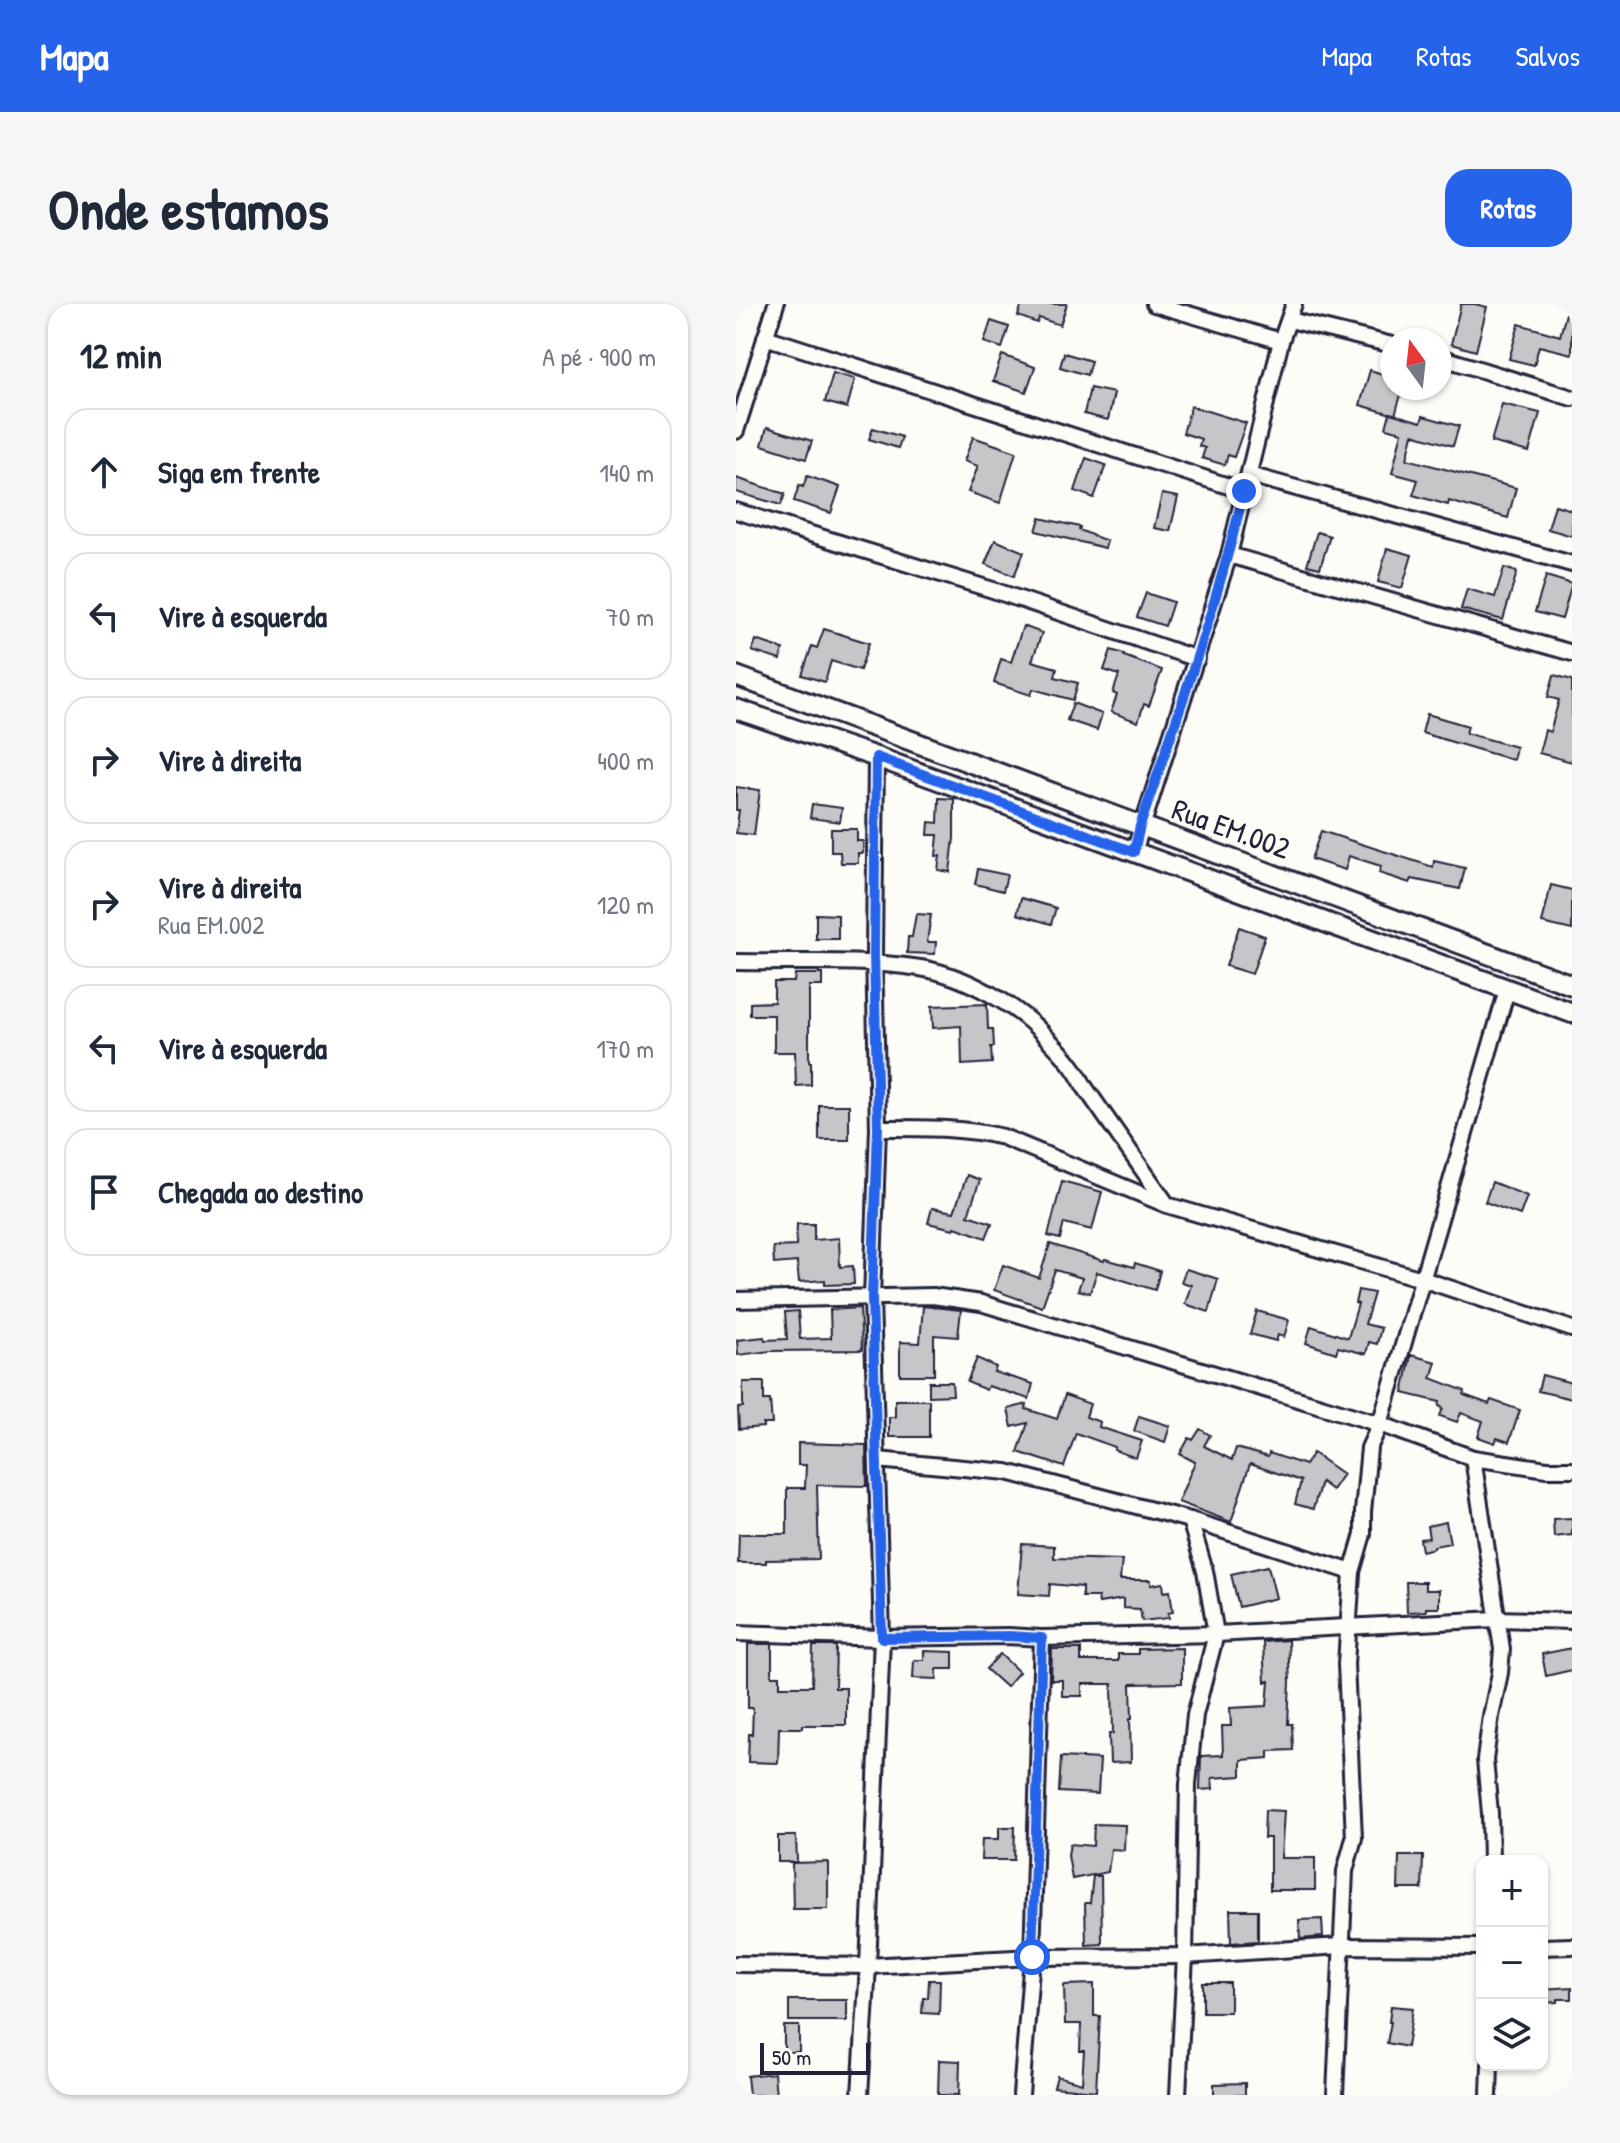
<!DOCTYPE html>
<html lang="pt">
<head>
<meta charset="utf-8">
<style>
  body { margin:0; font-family:"Patrick Hand",sans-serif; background:#f6f6f7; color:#1f2937 }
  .controls { position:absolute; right:24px; bottom:24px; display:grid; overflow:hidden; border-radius:16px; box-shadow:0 2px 6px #0004 }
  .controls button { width:72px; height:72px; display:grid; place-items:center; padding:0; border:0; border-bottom:2px solid #e0e1e3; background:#fff; color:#1f2937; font:40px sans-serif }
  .compass { position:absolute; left:644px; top:24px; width:72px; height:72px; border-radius:50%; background:#fff; box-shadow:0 2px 6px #0004; rotate:345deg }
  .scale { position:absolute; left:24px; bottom:20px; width:110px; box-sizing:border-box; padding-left:8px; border:4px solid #22223b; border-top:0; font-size:22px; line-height:28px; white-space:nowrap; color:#22223b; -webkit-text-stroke:6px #fdfcf7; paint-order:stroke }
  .stop { position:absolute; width:24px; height:24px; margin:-18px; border:6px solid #2563eb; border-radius:50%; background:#fff }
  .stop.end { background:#2563eb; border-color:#fff; box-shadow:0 2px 8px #0008 }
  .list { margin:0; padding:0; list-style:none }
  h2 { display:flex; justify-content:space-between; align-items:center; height:104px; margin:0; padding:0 32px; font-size:34px }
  h2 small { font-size:26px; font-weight:400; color:#747a83 }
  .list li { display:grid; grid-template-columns:52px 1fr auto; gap:24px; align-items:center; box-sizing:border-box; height:128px; margin:0 16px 16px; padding:0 16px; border:2px solid #e0e1e3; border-radius:24px }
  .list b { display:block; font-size:30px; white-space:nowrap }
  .list p { margin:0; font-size:26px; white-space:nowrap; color:#747a83 }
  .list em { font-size:26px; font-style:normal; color:#747a83 }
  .icon { flex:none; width:44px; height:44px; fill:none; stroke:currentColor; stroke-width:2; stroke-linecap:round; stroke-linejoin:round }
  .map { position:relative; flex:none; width:836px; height:1791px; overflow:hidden; border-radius:24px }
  header { display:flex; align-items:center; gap:48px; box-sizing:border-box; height:112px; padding:0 40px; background:#2563eb; color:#fff }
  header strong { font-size:38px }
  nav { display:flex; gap:44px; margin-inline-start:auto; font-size:28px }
  .intro { display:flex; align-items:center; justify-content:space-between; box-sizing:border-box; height:192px; padding:0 48px }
  h1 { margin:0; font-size:56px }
  .button { padding:20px 36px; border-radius:24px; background:#2563eb; color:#fff; font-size:28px; font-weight:700 }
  main { display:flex; gap:48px; padding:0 48px }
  aside { flex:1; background:#fff; border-radius:24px; box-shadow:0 2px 6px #0004 }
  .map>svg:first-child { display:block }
  .building { fill:#c6c6c8; stroke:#22223b; stroke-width:2 }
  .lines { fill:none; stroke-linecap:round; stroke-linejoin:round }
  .minor-casing { stroke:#22223b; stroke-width:20 }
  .tertiary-casing { stroke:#22223b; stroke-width:24 }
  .minor { stroke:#fdfcf7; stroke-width:14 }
  .tertiary { stroke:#fdfcf7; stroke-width:18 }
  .route { stroke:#2563eb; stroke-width:10 }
  .labels { text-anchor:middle; stroke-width:6; stroke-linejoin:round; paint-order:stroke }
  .street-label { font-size:30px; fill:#22223b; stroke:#fdfcf7 }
</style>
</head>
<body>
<header>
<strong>Mapa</strong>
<nav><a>Mapa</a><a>Rotas</a><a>Salvos</a></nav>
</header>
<div class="intro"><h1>Onde estamos</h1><a class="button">Rotas</a></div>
<main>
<aside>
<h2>12 min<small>A pé · 900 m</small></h2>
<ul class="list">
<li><svg class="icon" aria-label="ahead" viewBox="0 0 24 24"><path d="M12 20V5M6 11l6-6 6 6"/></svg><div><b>Siga em frente</b></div><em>140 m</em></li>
<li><svg class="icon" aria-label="left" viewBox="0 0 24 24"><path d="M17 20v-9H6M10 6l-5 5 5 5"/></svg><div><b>Vire à esquerda</b></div><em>70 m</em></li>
<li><svg class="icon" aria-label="right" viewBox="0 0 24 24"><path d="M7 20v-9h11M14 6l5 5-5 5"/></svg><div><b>Vire à direita</b></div><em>400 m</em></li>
<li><svg class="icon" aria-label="right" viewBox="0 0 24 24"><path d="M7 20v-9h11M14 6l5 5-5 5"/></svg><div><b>Vire à direita</b><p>Rua EM.002</p></div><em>120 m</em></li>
<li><svg class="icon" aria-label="left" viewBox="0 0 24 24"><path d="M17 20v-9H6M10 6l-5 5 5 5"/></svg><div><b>Vire à esquerda</b></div><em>170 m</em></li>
<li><svg class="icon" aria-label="arrive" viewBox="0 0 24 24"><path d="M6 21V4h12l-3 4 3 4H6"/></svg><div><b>Chegada ao destino</b></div></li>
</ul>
</aside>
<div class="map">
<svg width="836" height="1791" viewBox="0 0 836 1791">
  <rect width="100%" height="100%" fill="#fdfcf7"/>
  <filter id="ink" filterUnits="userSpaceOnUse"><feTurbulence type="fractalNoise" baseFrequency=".0125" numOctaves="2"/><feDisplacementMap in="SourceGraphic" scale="16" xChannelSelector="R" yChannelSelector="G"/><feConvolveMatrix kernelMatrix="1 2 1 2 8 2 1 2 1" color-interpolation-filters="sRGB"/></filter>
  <g filter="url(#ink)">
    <!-- building -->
    <g class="building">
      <polygon points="286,0 331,0 324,21 303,14 301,19 282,12"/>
      <polygon points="725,0 739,0 751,3 740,47 715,40"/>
      <polygon points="832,2 836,3 836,50 803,42 798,61 773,55 783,20 824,32"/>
      <polygon points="255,17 273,23 266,44 248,38"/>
      <polygon points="328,49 355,57 351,71 324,63"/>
      <polygon points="266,51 299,63 290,88 257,77"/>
      <polygon points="634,66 656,73 656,84 667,84 659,111 624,101"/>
      <polygon points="97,69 119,75 111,104 89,98"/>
      <polygon points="354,84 378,89 372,116 348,110"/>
      <polygon points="766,100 804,109 793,148 755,138"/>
      <polygon points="455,102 510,119 498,153 492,151 489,161 466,154 469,144 463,142 465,135 447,129"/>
      <polygon points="654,109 685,118 687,112 723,122 717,142 677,130 671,155 780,184 772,214 713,197 712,201 677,191 682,176 656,169 666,128 650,124"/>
      <polygon points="31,123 76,137 70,155 26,141"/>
      <polygon points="137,124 166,133 162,144 133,135"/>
      <polygon points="237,133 280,148 264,199 232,188 242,162 228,157"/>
      <polygon points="350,154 370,161 358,194 339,187"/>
      <polygon points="71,172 104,183 95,209 58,197 63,181 67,183"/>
      <polygon points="0,174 49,190 45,201 0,188"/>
      <polygon points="426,190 442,193 434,227 418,224"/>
      <polygon points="819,201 836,206 836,232 812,225"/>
      <polygon points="304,214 344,223 343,226 371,237 369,244 300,227"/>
      <polygon points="581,228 594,232 584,264 571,261"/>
      <polygon points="259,236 288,248 278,272 249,260"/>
      <polygon points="651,244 676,251 666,284 642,278"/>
      <polygon points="768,264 781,268 767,316 725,305 731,285 759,293"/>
      <polygon points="810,272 836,280 826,315 799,308"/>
      <polygon points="410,289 437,298 429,322 401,313"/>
      <polygon points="287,322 306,329 296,357 321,364 319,373 342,379 337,396 297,385 295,391 258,379 265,355 275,358"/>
      <polygon points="88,325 133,339 124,366 95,357 89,378 66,371 76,342 81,344"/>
      <polygon points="20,336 47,345 44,356 16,347"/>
      <polygon points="375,346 388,350 388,352 426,366 413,402 408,400 402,418 375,408 381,391 377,389 383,371 368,366"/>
      <polygon points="818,371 836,376 836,458 803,449 809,426 814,428 823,396 812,393"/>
      <polygon points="337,399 366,410 361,426 331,416"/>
      <polygon points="691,410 732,422 730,429 780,443 777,456 686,429"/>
      <polygon points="0,483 24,486 18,531 0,529 3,506 0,506"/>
      <polygon points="203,494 218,495 218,534 214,568 202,566 204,552 200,552 202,531 192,531 193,518 202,519"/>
      <polygon points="76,500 106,504 104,518 74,514"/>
      <polygon points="95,525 121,525 121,537 127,537 127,549 122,549 122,559 105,559 104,548 95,548"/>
      <polygon points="585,527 697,563 698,557 729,564 724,585 676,575 674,579 643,569 645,562 613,552 609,566 575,555"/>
      <polygon points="242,565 271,571 267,587 239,580"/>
      <polygon points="815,581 836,586 836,626 806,619"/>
      <polygon points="285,594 320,604 315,620 281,610"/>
      <polygon points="80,610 102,611 102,635 80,635"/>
      <polygon points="180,610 195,611 191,638 200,638 199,650 171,649 172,633 176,633"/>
      <polygon points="503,623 529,632 516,670 490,662"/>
      <polygon points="59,670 86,670 86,682 73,682 73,758 75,758 75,781 60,782 59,748 38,748 38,711 14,711 14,699 38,698 38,678 58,678"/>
      <polygon points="251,700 252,725 257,725 258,743 255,743 256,759 226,761 225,722 197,724 196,702"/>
      <rect x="83" y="801" width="30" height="35"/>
      <polygon points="231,871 244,876 232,911 256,919 250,934 219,923 218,925 192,919 196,904 218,908"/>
      <polygon points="326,877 366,888 356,926 328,919 324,935 312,932"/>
      <polygon points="756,878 791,892 784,911 749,898"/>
      <polygon points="61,920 78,920 78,936 103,934 104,963 117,962 118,980 89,981 89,976 63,978 61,958 38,960 37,943 60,942"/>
      <polygon points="314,940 368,957 369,955 398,963 399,959 424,967 419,986 361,968 354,989 342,986 346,974 319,966 306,1003 258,986 267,961 303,974"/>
      <polygon points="450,965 482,975 473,1008 449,1000 455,981 445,978"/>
      <polygon points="622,986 638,989 629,1020 645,1024 641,1040 633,1038 630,1050 602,1043 600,1049 570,1039 575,1022 612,1034 622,1000 619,999"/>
      <polygon points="187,1002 225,1006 222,1033 198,1031 198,1071 164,1071 164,1038 184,1039"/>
      <polygon points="124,1004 126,1046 35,1047 2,1051 1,1036 28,1033 29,1036 51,1035 49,1008 62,1007 64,1035 95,1034 94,1006"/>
      <polygon points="521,1007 553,1016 548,1033 542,1031 540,1037 514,1030"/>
      <polygon points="675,1051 700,1058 695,1074 729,1087 728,1091 753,1100 755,1096 784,1106 773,1138 761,1134 759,1139 742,1133 747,1117 725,1109 721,1118 704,1112 707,1104 703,1102 704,1098 667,1089"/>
      <polygon points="241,1054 260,1063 258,1068 297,1080 293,1095 252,1082 250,1086 231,1078"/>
      <polygon points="806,1071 836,1079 836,1095 802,1087"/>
      <polygon points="7,1078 28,1078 28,1096 34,1096 36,1120 27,1120 27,1123 3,1125 2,1104 7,1103"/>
      <polygon points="193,1078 216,1078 217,1091 193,1092"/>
      <polygon points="329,1091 354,1100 350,1113 364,1118 363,1123 406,1137 400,1154 378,1146 379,1143 340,1129 328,1163 282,1148 292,1119 276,1123 272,1105 291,1100 290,1105 321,1115"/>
      <polygon points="159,1096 193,1096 193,1133 153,1133 153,1113 159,1113"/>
      <polygon points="403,1112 434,1122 429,1138 398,1127"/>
      <polygon points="464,1125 474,1131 468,1142 496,1156 500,1144 532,1153 533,1149 569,1161 577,1149 607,1170 596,1186 585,1178 577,1205 559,1200 565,1177 514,1160 495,1218 442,1198 459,1158 444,1150 453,1134 457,1136"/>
      <polygon points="62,1139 130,1141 131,1182 81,1181 83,1255 30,1256 30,1259 2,1259 3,1230 51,1230 51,1184 69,1184 70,1161 62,1161"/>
      <polygon points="836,1214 836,1231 818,1233 817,1215"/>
      <polygon points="710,1218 714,1239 698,1242 698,1244 686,1247 684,1235 693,1234 691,1222"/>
      <polygon points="286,1240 318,1242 318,1254 386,1256 384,1276 415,1276 415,1281 427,1279 428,1288 434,1287 437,1308 432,1309 433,1314 406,1317 404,1305 387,1304 387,1295 363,1299 362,1293 346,1293 346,1283 314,1280 313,1292 282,1290"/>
      <polygon points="532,1262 540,1294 503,1303 495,1270"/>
      <polygon points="670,1278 689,1278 689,1286 703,1286 703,1304 690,1304 690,1307 671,1308"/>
      <polygon points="552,1336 554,1378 552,1420 556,1420 557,1446 533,1447 533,1454 505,1456 505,1472 476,1474 477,1485 464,1486 465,1452 487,1451 486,1422 495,1422 494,1404 531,1402 533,1377 529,1378 527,1338"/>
      <polygon points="12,1340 36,1340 36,1372 44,1372 44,1382 76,1382 77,1342 100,1342 99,1384 110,1384 110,1421 67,1421 67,1424 43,1424 42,1459 12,1458 13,1430 16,1430 17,1404 12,1404"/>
      <polygon points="446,1344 446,1379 395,1380 396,1414 394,1414 395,1458 374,1459 373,1430 377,1430 376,1380 346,1380 346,1392 326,1392 326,1376 315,1376 316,1345 345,1345 345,1357 382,1357 382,1350 402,1350 402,1345"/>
      <polygon points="836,1344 836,1366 810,1372 806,1350"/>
      <polygon points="188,1347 217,1348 217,1365 201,1365 201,1375 177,1374 178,1356 188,1356"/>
      <polygon points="264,1350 283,1368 270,1383 250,1365"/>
      <polygon points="325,1453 364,1455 362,1490 323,1488"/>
      <polygon points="529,1506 548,1507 545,1554 579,1554 579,1586 534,1586 534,1534 528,1534"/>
      <polygon points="358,1520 389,1521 388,1546 375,1545 372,1568 336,1575 332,1551 334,1540 357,1542"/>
      <polygon points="263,1523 279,1523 278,1556 245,1556 246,1535 263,1535"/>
      <polygon points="42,1532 60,1532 61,1558 42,1558"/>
      <polygon points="663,1552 687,1552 686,1585 662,1585"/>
      <polygon points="92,1558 92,1605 57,1605 56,1559"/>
      <polygon points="357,1572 365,1572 366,1640 350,1641 349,1599 354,1599"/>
      <polygon points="494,1606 522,1606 522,1637 495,1639"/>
      <polygon points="586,1615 587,1633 564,1635 563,1616"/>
      <polygon points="193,1676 204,1676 203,1710 186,1709 187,1694 192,1694"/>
      <rect x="467" y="1679" width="27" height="29"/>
      <polygon points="358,1680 358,1712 364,1712 360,1787 318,1783 321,1772 346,1779 348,1747 344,1747 345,1720 329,1720 328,1681"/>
      <polygon points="836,1683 836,1695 822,1695 822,1698 806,1699 806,1685"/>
      <rect x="53" y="1696" width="58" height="21"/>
      <polygon points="655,1702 677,1704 671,1743 651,1739 655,1718 653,1718"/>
      <rect x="48" y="1722" width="15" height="26"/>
      <polygon points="203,1756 224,1757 223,1791 202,1791"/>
      <polygon points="38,1769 40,1791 13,1791 11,1772"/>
      <polygon points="509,1779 509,1791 478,1791 478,1780"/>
    </g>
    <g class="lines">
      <defs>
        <g id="minor">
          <polyline points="418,0 545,37"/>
          <polyline points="554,16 656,41"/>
          <polyline points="29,33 508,187"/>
          <polyline points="704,53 836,94"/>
          <polyline points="0,127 40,0"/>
          <polyline points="513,171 836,260"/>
          <polyline points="0,207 257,286 461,355"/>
          <polyline points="493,251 836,349"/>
          <polyline points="398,548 493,251 545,37 558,0"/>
          <path d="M0,658C60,659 125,655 184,664C228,671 282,701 311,734C326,749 339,763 348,782L430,899"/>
          <path d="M142,824C185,824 226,823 267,833L431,901L686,975L836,1025"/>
          <polyline points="0,996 197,992 245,999 644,1120 737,1154 811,1165 836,1165"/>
          <polyline points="737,1154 766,1345 764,1369 755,1412 749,1456 754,1509 755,1557"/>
          <polyline points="141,1156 271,1168 454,1216 616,1268"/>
          <polyline points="0,1329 146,1334 272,1332 306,1334 480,1330 760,1315 836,1317"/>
          <polyline points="806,1643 836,1642"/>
          <polyline points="0,1660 132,1662 296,1653 449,1652 605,1642 746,1643"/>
          <polyline points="124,1791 132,1662 146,1334 136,994 142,824 138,649 140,453"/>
          <polyline points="285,1791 296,1653 306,1334"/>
          <polyline points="442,1791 449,1652 452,1480 459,1411 480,1330 469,1267 454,1216"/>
          <polyline points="599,1791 609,1567 618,1534 610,1360 616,1268 627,1230 627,1208 633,1144 644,1120 771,686"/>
          <polyline points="753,1791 754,1761"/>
        </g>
        <g id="tertiary">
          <polyline points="0,372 836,681"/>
          <polyline points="0,405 140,453 836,709"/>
        </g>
      </defs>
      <!-- minor casing -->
      <use href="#minor" class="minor-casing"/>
      <!-- tertiary casing -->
      <use href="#tertiary" class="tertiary-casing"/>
      <!-- minor -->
      <use href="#minor" class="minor"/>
      <!-- tertiary -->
      <use href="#tertiary" class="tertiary"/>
    </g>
  </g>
  <g class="lines" filter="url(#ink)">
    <!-- route -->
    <path class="route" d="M296,1653L306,1334L272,1332L146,1334L136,994L142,824L138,649L140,453L398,548L404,522C442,411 481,301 508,187"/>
  </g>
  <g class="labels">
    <!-- street labels -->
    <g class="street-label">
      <text transform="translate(495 525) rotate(20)" y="10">Rua EM.002</text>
    </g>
  </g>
</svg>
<div class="controls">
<button>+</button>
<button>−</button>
<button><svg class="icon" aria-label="layers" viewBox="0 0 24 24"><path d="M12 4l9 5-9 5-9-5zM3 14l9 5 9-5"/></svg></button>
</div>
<svg class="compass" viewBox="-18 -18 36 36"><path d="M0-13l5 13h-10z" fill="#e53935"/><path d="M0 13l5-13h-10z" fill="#747a83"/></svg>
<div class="scale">50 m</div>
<div class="stop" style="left:296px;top:1653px"></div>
<div class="stop end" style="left:508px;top:187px"></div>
</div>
</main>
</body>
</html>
